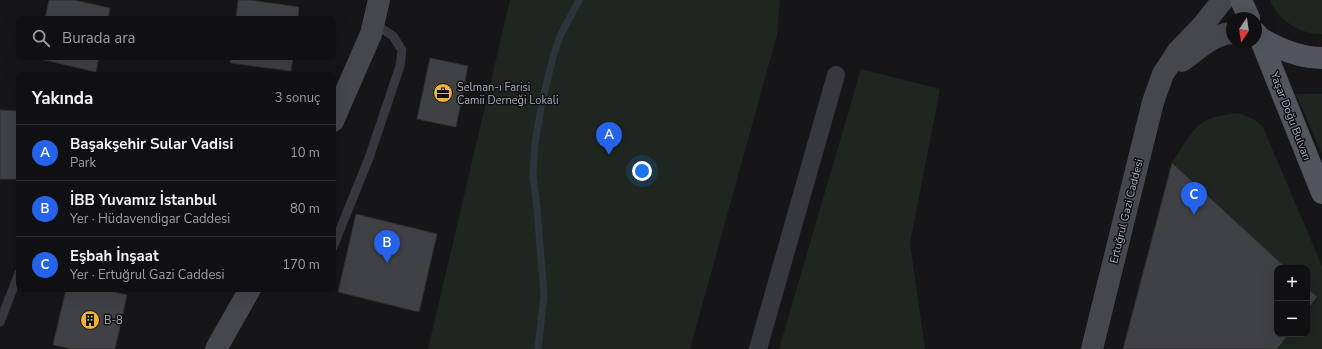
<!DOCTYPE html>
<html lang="tr">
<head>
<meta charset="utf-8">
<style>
  body { margin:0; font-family:"Nunito Sans",sans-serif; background:#1e1e20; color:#f1f3f6 }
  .controls { position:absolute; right:12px; bottom:12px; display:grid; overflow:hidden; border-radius:8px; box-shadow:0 4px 16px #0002 }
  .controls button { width:36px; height:36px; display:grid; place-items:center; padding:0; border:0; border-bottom:1px solid #303032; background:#101012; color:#f1f3f6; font:20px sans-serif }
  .compass { position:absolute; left:1226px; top:12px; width:36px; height:36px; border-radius:50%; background:#101012; box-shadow:0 4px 16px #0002; rotate:193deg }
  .you { position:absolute; left:642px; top:171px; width:14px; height:14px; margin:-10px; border:3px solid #fff; border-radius:50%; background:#1a73e8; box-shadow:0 0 0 6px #1a73e833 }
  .badge { display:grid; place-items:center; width:26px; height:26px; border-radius:50%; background:#2563eb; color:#fff; font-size:13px; font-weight:700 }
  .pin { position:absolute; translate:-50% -33px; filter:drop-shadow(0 1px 2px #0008) }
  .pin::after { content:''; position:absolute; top:21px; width:14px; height:12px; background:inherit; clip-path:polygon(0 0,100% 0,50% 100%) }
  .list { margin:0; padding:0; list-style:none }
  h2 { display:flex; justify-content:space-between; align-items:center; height:52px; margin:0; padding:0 16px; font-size:17px }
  h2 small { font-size:13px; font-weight:400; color:#9c9d9f }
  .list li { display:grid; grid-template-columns:26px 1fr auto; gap:12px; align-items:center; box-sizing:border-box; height:56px; padding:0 16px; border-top:1px solid #303032 }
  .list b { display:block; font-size:15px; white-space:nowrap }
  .list p { margin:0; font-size:13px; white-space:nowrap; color:#9c9d9f }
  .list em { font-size:13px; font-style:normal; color:#9c9d9f }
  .icon { flex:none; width:22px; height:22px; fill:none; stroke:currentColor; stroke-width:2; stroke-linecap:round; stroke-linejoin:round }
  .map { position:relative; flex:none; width:1322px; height:349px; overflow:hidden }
  .search { position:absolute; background:#101012; box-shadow:0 4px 16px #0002; left:16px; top:16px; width:320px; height:44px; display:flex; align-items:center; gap:10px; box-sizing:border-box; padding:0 14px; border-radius:8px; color:#9c9d9f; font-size:15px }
  .panel { position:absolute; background:#101012; box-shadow:0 4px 16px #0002; left:16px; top:72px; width:320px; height:220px; border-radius:8px }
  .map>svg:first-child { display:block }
  .green { fill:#1e261f }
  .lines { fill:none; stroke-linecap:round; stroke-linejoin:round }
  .stream { stroke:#2c353c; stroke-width:7 }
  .building { fill:#404145; stroke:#303034 }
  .lane { stroke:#37383d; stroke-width:9 }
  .street { stroke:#37383d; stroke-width:18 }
  .secondary { stroke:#45474d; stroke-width:22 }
  .primary { stroke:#53555c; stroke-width:22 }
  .labels { text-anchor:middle; stroke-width:3; stroke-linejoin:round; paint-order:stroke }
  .poi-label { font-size:11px; fill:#a8adb8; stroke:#111113; text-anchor:start }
  .street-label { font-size:11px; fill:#a8adb8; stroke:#111113 }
</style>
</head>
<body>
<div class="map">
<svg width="1322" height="349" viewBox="0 0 1322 349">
  <rect width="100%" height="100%" fill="#161618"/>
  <!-- green -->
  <g class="green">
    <polygon points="510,0 780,0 777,35 690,349 428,349"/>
    <path d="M1270,0H1322V34C1302,35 1277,20 1270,0Z"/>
    <polygon points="861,69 940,89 910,243 925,349 779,349"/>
    <polygon points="1296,94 1322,94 1322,154"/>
    <path d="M1237,113C1248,116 1255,119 1263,127L1322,266V349H1278L1289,334H1307V311L1318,298L1307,288V268H1286L1172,163C1180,151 1192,129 1203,122C1211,117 1227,114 1237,113Z"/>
  </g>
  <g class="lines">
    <!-- stream -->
    <polyline class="stream" points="538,349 544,296 537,208 533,175 535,143 542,102 553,57 560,36 579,0"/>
  </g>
  <!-- building -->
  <g class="building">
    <polygon points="49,0 74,0 110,8 108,19 45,19"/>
    <polygon points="238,0 249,0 299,7 298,19 236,19"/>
    <polygon points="36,57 99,57 96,72 36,58"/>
    <polygon points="231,57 293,57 291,71 230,63"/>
    <polygon points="430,58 468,66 456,127 417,119"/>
    <polygon points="0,110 19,111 19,179 0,179"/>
    <polygon points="1172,163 1286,268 1277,268 1277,334 1289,334 1277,349 1123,349"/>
    <polygon points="356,214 437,234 419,312 338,292"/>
    <polygon points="1307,288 1317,297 1307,310"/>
    <polygon points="66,289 101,289 127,295 115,349 72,349 53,345"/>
  </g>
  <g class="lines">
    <!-- lane -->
    <g class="lane">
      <polyline points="333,247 369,158 400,66 402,50 393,36 373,23"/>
      <polyline points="0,322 19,273"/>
    </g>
    <!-- street -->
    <polyline class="street" points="758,349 836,75"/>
    <!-- secondary -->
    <g class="secondary">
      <path d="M1182,61C1197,50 1213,34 1232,33"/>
      <polyline points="333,121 371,34 379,0"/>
      <polyline points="216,349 250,289"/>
      <polyline points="1092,349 1153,102 1163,74 1178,51 1203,25 1223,0"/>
    </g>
    <!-- primary -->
    <g class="primary">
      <polyline points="1241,0 1249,18"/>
      <polyline points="1256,33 1260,38 1322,193"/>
      <path d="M1260,38C1279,49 1300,58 1322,58"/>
    </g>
  </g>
  <!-- icons -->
  <defs>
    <symbol id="office-disc" viewBox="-11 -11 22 22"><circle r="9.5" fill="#f2b134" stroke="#111113"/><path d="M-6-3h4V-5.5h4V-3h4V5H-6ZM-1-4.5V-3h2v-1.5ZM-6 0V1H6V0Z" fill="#111"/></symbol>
    <symbol id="building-disc" viewBox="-11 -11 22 22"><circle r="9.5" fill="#f2b134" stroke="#111113"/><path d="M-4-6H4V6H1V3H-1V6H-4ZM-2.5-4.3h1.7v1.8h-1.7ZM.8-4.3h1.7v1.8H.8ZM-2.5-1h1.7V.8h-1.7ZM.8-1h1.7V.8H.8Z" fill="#111"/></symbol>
  </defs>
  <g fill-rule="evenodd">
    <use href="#office-disc" x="432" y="82" width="22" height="22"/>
    <use href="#building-disc" x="79" y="309" width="22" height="22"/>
  </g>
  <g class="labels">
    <!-- poi labels -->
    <g class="poi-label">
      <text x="457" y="91">Selman-ı Farisi<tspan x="457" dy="13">Camii Derneği Lokali</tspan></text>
      <text x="104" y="324">B-8</text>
    </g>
    <!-- street labels -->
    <g class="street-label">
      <text transform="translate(1291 116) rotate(69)" y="4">Yaşar Doğu Bulvarı</text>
      <text transform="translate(1126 211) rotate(-76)" y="4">Ertuğrul Gazi Caddesi</text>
    </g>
  </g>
</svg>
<div class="controls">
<button>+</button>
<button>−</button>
</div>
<svg class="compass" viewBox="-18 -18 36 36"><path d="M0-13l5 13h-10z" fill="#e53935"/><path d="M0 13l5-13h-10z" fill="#9c9d9f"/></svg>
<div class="you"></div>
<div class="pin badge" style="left:609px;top:155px">A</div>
<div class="pin badge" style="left:387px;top:263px">B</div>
<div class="pin badge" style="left:1194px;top:215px">C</div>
<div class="search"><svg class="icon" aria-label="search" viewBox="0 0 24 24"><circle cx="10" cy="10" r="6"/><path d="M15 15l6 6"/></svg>Burada ara</div>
<section class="panel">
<h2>Yakında<small>3 sonuç</small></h2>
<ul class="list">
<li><span class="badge">A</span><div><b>Başakşehir Sular Vadisi</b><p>Park</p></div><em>10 m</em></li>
<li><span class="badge">B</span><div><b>İBB Yuvamız İstanbul</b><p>Yer · Hüdavendigar Caddesi</p></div><em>80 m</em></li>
<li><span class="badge">C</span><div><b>Eşbah İnşaat</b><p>Yer · Ertuğrul Gazi Caddesi</p></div><em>170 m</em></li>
</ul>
</section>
</div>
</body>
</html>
